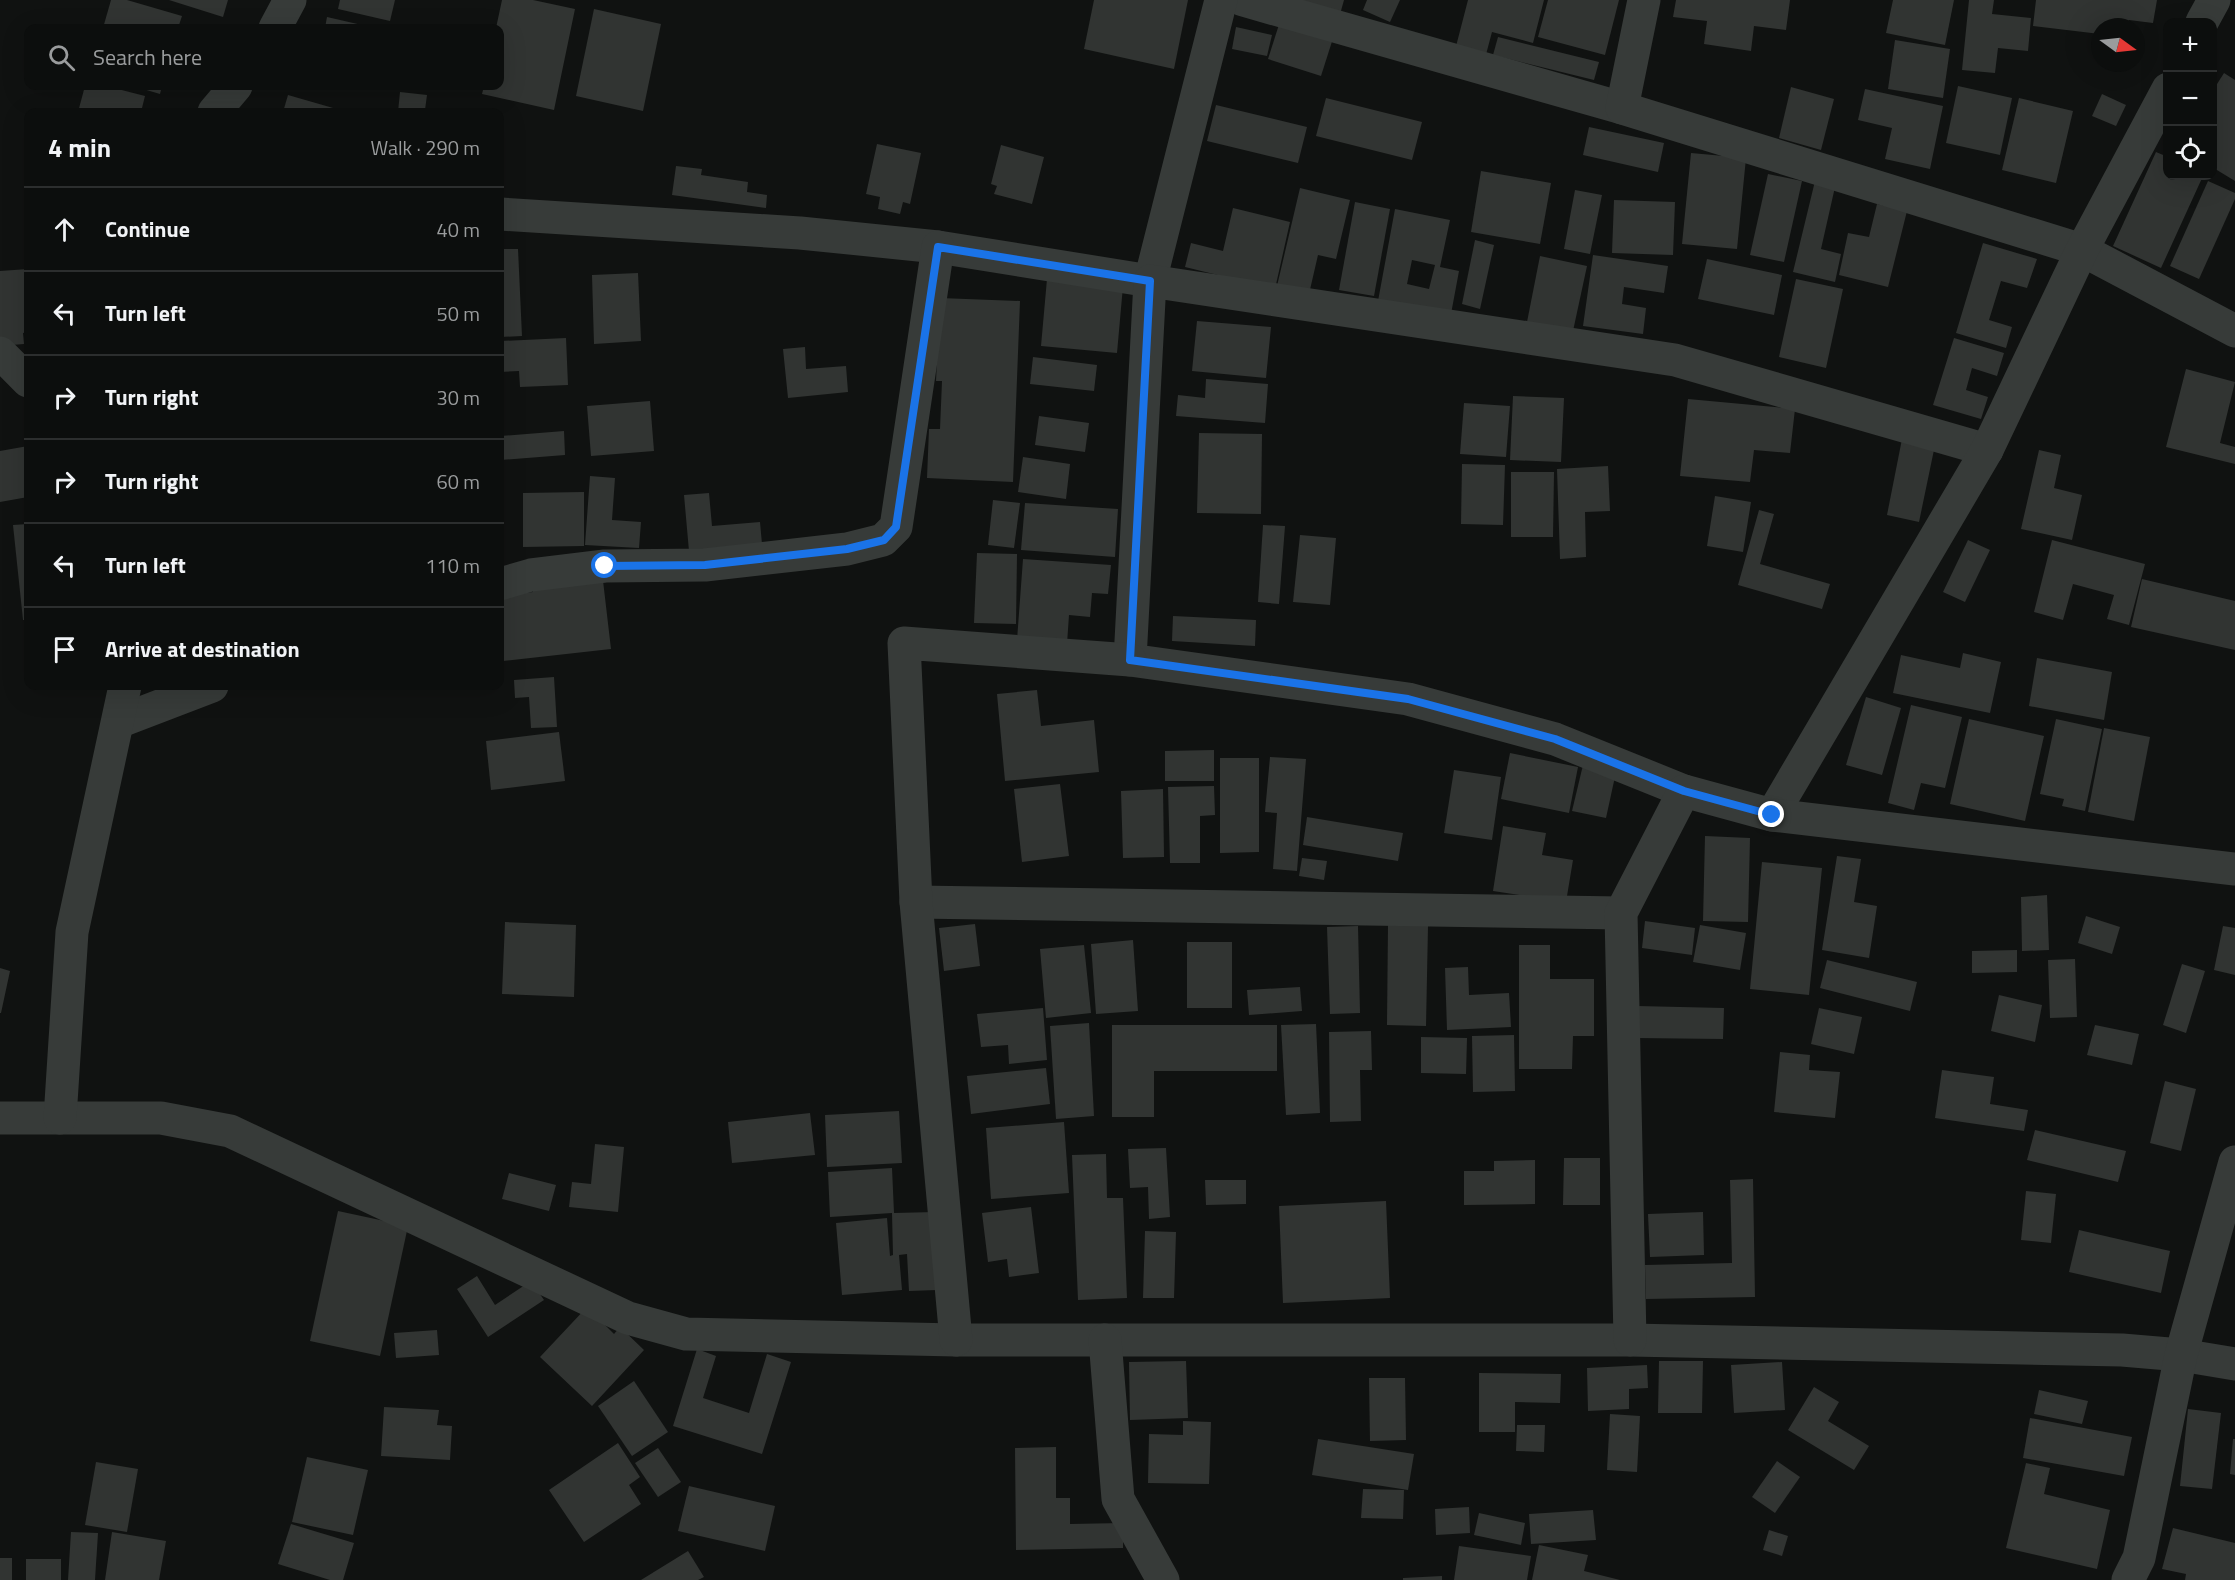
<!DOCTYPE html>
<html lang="en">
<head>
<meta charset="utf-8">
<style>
  body { margin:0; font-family:"Titillium Web",sans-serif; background:#151716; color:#f1f3f6 }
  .controls { position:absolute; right:18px; top:18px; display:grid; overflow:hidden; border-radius:12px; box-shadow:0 6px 24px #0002 }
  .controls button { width:54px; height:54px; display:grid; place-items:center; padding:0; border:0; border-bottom:2px solid #2c2e2e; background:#0c0e0d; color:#f1f3f6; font:30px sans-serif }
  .compass { position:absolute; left:2091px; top:18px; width:54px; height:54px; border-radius:50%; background:#0c0e0d; box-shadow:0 6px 24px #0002; rotate:105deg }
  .stop { position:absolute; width:18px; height:18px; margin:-14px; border:4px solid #1a73e8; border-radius:50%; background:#fff }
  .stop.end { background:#1a73e8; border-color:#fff; box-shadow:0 2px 6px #0008 }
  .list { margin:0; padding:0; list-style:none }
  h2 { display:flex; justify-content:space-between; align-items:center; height:78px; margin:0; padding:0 24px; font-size:26px }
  h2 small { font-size:20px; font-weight:400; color:#9a9c9d }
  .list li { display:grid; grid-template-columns:39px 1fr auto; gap:18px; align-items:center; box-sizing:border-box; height:84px; padding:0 24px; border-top:2px solid #2c2e2e }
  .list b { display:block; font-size:22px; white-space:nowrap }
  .list em { font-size:20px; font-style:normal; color:#9a9c9d }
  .icon { flex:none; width:33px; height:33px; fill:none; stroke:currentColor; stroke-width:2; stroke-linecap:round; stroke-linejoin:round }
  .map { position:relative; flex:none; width:2235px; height:1580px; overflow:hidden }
  .search { position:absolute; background:#0c0e0d; box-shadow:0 6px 24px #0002; left:24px; top:24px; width:480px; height:66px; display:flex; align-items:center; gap:15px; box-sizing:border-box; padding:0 21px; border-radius:12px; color:#9a9c9d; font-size:22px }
  .panel { position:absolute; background:#0c0e0d; box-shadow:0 6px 24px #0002; left:24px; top:108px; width:480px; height:582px; border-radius:12px }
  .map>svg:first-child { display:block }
  .building { fill:#313432; fill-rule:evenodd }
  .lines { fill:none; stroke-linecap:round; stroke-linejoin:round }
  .street { stroke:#373b39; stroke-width:33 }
  .route { stroke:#1a73e8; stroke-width:8 }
</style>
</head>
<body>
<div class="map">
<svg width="2235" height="1580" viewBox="0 0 2235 1580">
  <rect width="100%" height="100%" fill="#101211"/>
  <!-- building -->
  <g class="building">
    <polygon points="111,0 127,0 182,16 178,28 103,28"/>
    <polygon points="169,0 228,0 223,17"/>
    <polygon points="340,0 395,0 390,21 338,9"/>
    <polygon points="502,0 533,0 575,9 554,110 482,94 484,86 500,86 500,28 496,28"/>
    <polygon points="1094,0 1188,0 1174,69 1084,49"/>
    <polygon points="1271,0 1344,0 1339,18"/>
    <polygon points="1367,0 1400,0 1390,22 1363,10"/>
    <polygon points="1468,0 1544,0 1533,43 1492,32 1484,62 1454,54"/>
    <polygon points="1548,0 1619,0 1605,55 1538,37"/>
    <polygon points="1676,0 1790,0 1786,30 1754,26 1751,51 1704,44 1707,21 1673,17"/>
    <polygon points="1893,0 1954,0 1945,45 1886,33"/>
    <polygon points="1969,0 1994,0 1992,14 2031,18 2028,51 1998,48 1995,73 1962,70"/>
    <polygon points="2036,0 2157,0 2153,23 2129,20 2128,27 2100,27 2100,34 2033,26"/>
    <polygon points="594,9 661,24 643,111 576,96"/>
    <polygon points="1282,15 1335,32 1321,76 1268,59"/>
    <polygon points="327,17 375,28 325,28"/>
    <polygon points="1236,27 1272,35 1267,56 1232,49"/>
    <polygon points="1498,37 1599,62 1594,80 1493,55"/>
    <polygon points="1895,40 1950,49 1943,98 1888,89"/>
    <polygon points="2224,73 2235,80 2235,181 2212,167 2212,92"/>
    <polygon points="85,86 106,86 145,96 141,112 78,112"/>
    <polygon points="133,86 162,86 160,94"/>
    <polygon points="1958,86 2012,98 2000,155 1946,143"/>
    <polygon points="1791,87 1834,99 1821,150 1779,138"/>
    <polygon points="1865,89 1943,106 1930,169 1885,159 1892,128 1858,120"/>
    <polygon points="400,92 427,95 425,110 434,111 434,112 398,112"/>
    <polygon points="2102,94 2126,105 2116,126 2092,116"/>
    <polygon points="288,95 347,112 283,112"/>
    <polygon points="1326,98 1422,122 1412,160 1316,136"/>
    <polygon points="2019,98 2073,111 2056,183 2002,170"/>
    <polygon points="1216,105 1307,127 1298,163 1207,141"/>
    <polygon points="1589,127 1664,143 1658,172 1583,155"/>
    <polygon points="877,144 921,153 910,204 903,202 900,214 878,209 880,197 866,194"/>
    <polygon points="1001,145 1044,157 1032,204 994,194 997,186 991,184"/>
    <polygon points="2156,152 2168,157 2168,176 2203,176 2161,268 2113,246"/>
    <polygon points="1691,153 1746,158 1737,249 1682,244"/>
    <polygon points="676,166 702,169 701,175 748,182 747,192 767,195 766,208 672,195"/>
    <polygon points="1481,171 1551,183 1540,244 1471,232"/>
    <polygon points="1768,174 1802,181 1784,262 1750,255"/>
    <polygon points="1815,181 1835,187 1821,249 1841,254 1835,282 1793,272"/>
    <polygon points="2208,181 2235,193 2235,199 2199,279 2170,266"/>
    <polygon points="1300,188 1350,200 1336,259 1318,255 1309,294 1277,286"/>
    <polygon points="1575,190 1602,195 1590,254 1564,249"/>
    <polygon points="1614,200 1675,202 1673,255 1612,253"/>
    <polygon points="1355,202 1390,209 1374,296 1339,290"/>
    <polygon points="1877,204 1907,211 1888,287 1839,275 1848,233 1869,237"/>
    <polygon points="1233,208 1290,222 1275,289 1185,267 1191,243 1223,251"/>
    <path d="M1395,209L1450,220L1440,267L1459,271L1451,314L1378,301ZM1412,260L1435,265L1429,289L1407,284Z"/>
    <polygon points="1475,240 1494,245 1480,309 1462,304"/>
    <polygon points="1983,243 2037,259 2027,288 2001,281 1989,320 2012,327 2006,348 1956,333"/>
    <polygon points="500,249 518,249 522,336 500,337"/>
    <polygon points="1593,255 1668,266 1664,293 1624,287 1622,304 1646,308 1643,334 1583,326"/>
    <polygon points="1540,256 1587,266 1573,331 1527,322"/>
    <polygon points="1707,259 1782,275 1774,315 1698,299"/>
    <polygon points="28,269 28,332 23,333 24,344 0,346 0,271"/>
    <polygon points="638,273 641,341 594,344 592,275"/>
    <polygon points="1047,279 1123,286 1117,353 1041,346"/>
    <polygon points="1796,279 1843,289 1826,368 1779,357"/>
    <polygon points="940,298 1020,301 1013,482 927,478 929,429 940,429 942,381 936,381"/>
    <polygon points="1197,321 1271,327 1266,378 1192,371"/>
    <polygon points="566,338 568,385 520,387 519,371 500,372 500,341"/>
    <polygon points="1954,338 2004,353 1997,376 1972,368 1966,390 1988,397 1981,419 1933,405"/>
    <polygon points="805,347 806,369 846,366 848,392 788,398 783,349"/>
    <polygon points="1033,357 1097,365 1094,391 1030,384"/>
    <polygon points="2186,369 2235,382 2220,443 2235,447 2235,464 2166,447"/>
    <polygon points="1206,379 1268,384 1265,423 1176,416 1178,395 1205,398"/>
    <polygon points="1513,396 1564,398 1561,462 1510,460"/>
    <polygon points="1688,399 1795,409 1790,453 1754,450 1750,482 1680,476"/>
    <polygon points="650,401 654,451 591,456 587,406"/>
    <polygon points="1464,403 1510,406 1506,457 1460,454"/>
    <polygon points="1039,416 1089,423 1085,452 1035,445"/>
    <polygon points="564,431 565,455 500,460 500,436"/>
    <polygon points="1199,433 1262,434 1261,514 1197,513"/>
    <polygon points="1902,439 1935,445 1919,522 1887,515"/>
    <polygon points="28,446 28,497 0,502 0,451"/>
    <polygon points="2039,450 2061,455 2054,488 2082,495 2072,540 2021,529"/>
    <polygon points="1023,457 1070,464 1066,499 1018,492"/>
    <polygon points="1462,464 1505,465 1503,525 1461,524"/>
    <polygon points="1608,466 1610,511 1585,512 1586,557 1560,559 1557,469"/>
    <polygon points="1511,472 1554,472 1553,537 1511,537"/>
    <polygon points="590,476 615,478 612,520 641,522 639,548 585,545"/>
    <polygon points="584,492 584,546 523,547 523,493"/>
    <polygon points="709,493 712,526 760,522 762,544 689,551 684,495"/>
    <polygon points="1715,496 1751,502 1743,552 1707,546"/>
    <polygon points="993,500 1020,503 1014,548 988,545"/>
    <polygon points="1025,503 1118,509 1115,557 1021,550"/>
    <polygon points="1759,510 1774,514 1760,564 1830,584 1822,609 1738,585"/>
    <polygon points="28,524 28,620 23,620 13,525"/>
    <polygon points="1263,525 1285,526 1279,604 1258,602"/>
    <polygon points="1300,535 1336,538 1330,605 1293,602"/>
    <polygon points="1968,540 1990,550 1965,602 1943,592"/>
    <polygon points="2052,540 2145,564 2129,625 2107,619 2114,595 2073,584 2063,620 2034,612"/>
    <polygon points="977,553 1017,554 1016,624 974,623"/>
    <polygon points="1023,559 1111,565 1108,594 1092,593 1090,617 1069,615 1067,644 1017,640"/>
    <polygon points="602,572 611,649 503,661 500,631 500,596 533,592 532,580"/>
    <polygon points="2142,579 2235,601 2235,650 2131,627"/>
    <polygon points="1173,616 1256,620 1255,646 1172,641"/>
    <polygon points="1963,653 2001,662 1990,713 1893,693 1901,655 1960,668"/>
    <polygon points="2037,658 2112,672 2104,720 2029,706"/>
    <polygon points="554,677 557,727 531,728 529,697 515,698 514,680"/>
    <polygon points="1037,690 1041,726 1094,720 1099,772 1005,781 997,694"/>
    <polygon points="1866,697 1901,708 1882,775 1846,765"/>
    <polygon points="1911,705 1962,717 1945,788 1921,783 1914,810 1888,803"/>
    <polygon points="1969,719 2044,736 2025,821 1950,804"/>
    <polygon points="2056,719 2102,729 2085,811 2062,806 2064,799 2040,794"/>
    <polygon points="2104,728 2150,737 2134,821 2088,812"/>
    <polygon points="559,732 565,781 491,790 486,741"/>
    <polygon points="1214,750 1214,781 1165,781 1165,751"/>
    <polygon points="1510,753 1578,767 1569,813 1501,799"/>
    <polygon points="1270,757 1306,759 1297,871 1273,869 1277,813 1265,812"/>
    <polygon points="1220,758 1259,758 1259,852 1220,853"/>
    <polygon points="1583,765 1616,772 1606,818 1572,811"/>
    <polygon points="1454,770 1501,777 1492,840 1444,833"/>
    <polygon points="1060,784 1069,856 1022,862 1014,789"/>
    <polygon points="1214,786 1215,815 1200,816 1200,863 1170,863 1168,787"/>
    <polygon points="1163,789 1164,857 1123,858 1121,791"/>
    <polygon points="1307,817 1403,833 1398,861 1303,845"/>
    <polygon points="1503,826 1546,833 1542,855 1573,860 1566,902 1493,891"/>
    <polygon points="1705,836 1750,838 1748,922 1703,921"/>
    <polygon points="1837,856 1861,859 1854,902 1877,906 1869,958 1822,950"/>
    <polygon points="1302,858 1327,861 1324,880 1299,876"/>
    <polygon points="1762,862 1822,868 1809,995 1750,989"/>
    <polygon points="2047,895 2049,950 2022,951 2021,897"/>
    <polygon points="2086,916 2120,927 2112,954 2078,943"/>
    <polygon points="1645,921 1695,928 1692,955 1642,948"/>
    <polygon points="505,922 576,925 574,997 502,994"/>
    <polygon points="975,924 980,966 944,971 939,928"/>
    <polygon points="1388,925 1428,926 1426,1026 1387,1025"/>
    <polygon points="1700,925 1746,933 1740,970 1693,962"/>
    <polygon points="1358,926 1360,1013 1330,1014 1327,927"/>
    <polygon points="2223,926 2235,928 2235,975 2214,970"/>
    <polygon points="1133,940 1138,1011 1096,1014 1091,944"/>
    <rect x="1187" y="942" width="45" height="66"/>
    <polygon points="1084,945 1091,1013 1046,1018 1040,949"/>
    <polygon points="1519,945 1550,945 1550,979 1594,979 1594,1036 1573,1036 1572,1069 1519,1069"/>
    <polygon points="2017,950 2017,972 1972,973 1972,951"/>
    <polygon points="2075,959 2077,1017 2050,1018 2048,960"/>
    <polygon points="1827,960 1917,982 1910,1011 1820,988"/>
    <polygon points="2182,964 2205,971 2186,1033 2163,1025"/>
    <polygon points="1468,967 1469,995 1509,993 1511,1027 1447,1030 1445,968"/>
    <polygon points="0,968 10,971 1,1013 0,1013"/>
    <polygon points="1300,987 1302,1011 1249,1015 1247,990"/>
    <polygon points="1999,995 2042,1005 2035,1042 1991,1031"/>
    <polygon points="1637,1006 1724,1008 1723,1039 1636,1038"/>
    <polygon points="1043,1008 1047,1060 1009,1064 1008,1045 981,1047 977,1014"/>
    <polygon points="1819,1008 1862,1017 1854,1054 1811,1044"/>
    <polygon points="1089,1023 1094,1116 1056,1119 1050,1026"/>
    <polygon points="1316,1024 1320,1113 1286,1115 1281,1025"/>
    <polygon points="1112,1025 1277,1025 1277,1071 1154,1071 1154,1117 1112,1117"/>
    <polygon points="2095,1025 2139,1034 2132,1065 2087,1055"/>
    <polygon points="1371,1031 1372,1070 1360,1070 1361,1121 1330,1122 1329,1032"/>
    <polygon points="1514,1035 1515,1091 1473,1092 1472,1036"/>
    <polygon points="1421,1037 1467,1038 1466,1074 1421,1073"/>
    <polygon points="1780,1052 1810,1055 1809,1070 1840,1072 1835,1118 1774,1112"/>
    <polygon points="1046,1068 1050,1104 971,1114 967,1076"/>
    <polygon points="1942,1070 1994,1077 1990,1104 2028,1110 2024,1131 1935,1118"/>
    <polygon points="2165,1081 2196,1089 2181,1151 2150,1143"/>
    <polygon points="899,1111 902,1163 827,1167 825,1115"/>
    <polygon points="810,1113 815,1155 732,1163 728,1122"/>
    <polygon points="1064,1122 1069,1193 991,1199 986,1128"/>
    <polygon points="2035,1130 2126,1151 2118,1182 2027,1160"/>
    <polygon points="595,1144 624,1147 618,1212 569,1207 572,1182 591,1184"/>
    <polygon points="1166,1148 1170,1217 1149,1219 1148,1187 1130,1188 1128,1149"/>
    <polygon points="1106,1154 1107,1198 1123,1198 1127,1298 1078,1300 1072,1155"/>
    <polygon points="1564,1158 1600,1158 1600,1205 1563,1205"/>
    <polygon points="1535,1160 1535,1204 1464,1205 1464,1171 1494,1171 1494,1161"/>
    <polygon points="892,1168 894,1213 935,1212 937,1290 909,1291 907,1254 899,1255 902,1290 842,1295 836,1223 887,1218 890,1256 893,1255 892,1213 830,1217 828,1172"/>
    <polygon points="509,1173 556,1185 549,1211 502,1199"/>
    <polygon points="1753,1179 1755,1297 1646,1299 1645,1265 1732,1263 1730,1180"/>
    <polygon points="1205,1180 1246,1180 1246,1204 1206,1205"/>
    <polygon points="2026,1191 2056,1194 2051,1243 2021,1240"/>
    <polygon points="1386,1201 1390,1298 1283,1303 1279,1206"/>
    <polygon points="1031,1207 1039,1273 1009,1277 1007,1259 988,1262 982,1213"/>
    <polygon points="338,1211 408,1226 380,1356 310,1341"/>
    <polygon points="1703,1212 1704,1255 1650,1257 1648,1214"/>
    <polygon points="2079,1230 2170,1251 2161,1293 2069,1272"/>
    <polygon points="1145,1231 1176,1232 1174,1298 1143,1298"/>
    <polygon points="477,1276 495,1305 531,1281 544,1300 488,1337 457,1289"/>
    <polygon points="587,1307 614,1334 620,1327 644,1350 592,1406 540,1357"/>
    <polygon points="437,1330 439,1355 396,1358 394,1333"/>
    <polygon points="697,1349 716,1356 703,1398 749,1413 767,1354 791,1362 762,1454 673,1426"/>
    <polygon points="1186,1361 1188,1418 1130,1420 1129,1362"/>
    <polygon points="1659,1361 1703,1361 1702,1413 1658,1413"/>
    <polygon points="1782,1362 1785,1410 1734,1413 1731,1365"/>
    <polygon points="1647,1365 1648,1388 1629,1389 1629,1409 1588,1411 1587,1368"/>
    <polygon points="1479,1373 1561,1374 1560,1403 1515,1402 1515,1432 1479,1432"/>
    <polygon points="1369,1378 1405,1378 1406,1440 1370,1441"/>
    <polygon points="634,1381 668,1432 632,1456 598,1406"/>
    <polygon points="1814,1387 1839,1402 1828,1421 1869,1446 1854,1470 1788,1430"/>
    <polygon points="2039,1390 2088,1401 2082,1424 2034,1414"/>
    <polygon points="384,1407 439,1410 437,1425 452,1426 450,1460 381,1456"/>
    <polygon points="2188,1409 2221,1413 2212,1489 2180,1486"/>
    <polygon points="1610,1414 1640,1416 1637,1472 1607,1470"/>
    <polygon points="2030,1418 2132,1437 2124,1476 2023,1458"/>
    <polygon points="1183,1421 1211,1422 1209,1484 1148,1483 1149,1434 1183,1435"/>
    <polygon points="1517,1425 1545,1425 1544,1452 1516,1451"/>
    <polygon points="1318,1439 1414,1454 1408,1490 1312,1475"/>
    <polygon points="2233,1439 2235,1439 2235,1475 2230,1474"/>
    <polygon points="618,1443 640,1477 629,1485 641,1504 584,1542 549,1490"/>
    <polygon points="1056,1447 1056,1498 1070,1498 1070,1524 1123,1523 1123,1548 1016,1550 1015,1448"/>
    <polygon points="658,1448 681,1482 658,1497 635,1463"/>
    <polygon points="307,1457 368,1470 353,1535 292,1522"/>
    <polygon points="1777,1461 1800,1477 1775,1513 1752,1497"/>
    <polygon points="96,1462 138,1469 127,1532 85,1525"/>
    <polygon points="2026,1463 2050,1468 2044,1494 2110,1510 2097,1569 2006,1548"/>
    <polygon points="689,1486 775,1506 765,1551 678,1531"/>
    <polygon points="1363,1489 1404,1490 1403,1519 1361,1518"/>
    <polygon points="1469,1507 1470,1533 1436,1535 1435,1509"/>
    <polygon points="1593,1510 1596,1540 1531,1544 1529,1514"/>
    <polygon points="1479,1513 1525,1523 1521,1545 1474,1535"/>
    <polygon points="291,1524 354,1543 343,1580 330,1580 278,1564"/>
    <polygon points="2173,1528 2235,1543 2235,1580 2185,1580 2186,1574 2162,1569"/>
    <polygon points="1769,1530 1788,1536 1782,1556 1763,1550"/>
    <polygon points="71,1532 98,1533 95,1580 68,1580"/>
    <polygon points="112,1532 166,1541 159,1580 105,1580"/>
    <polygon points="1539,1545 1588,1555 1584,1571 1620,1580 1532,1580"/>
    <polygon points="1459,1546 1531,1556 1527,1580 1454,1580"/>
    <polygon points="688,1551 704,1577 698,1580 641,1580"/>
    <rect x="0" y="1558" width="12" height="22"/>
    <rect x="26" y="1559" width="35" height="21"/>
    <polygon points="1442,1576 1442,1580 1403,1580 1403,1578"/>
  </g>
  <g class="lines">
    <!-- street -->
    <g class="street">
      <polyline points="1243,0 1622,108"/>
      <polyline points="1644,0 1622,108 2082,250 2235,331"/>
      <polyline points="2202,22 2214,0"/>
      <polyline points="275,28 290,0"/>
      <polyline points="214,112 236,86"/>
      <polyline points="500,214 800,233 938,247 1150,281 1221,0"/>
      <polyline points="0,353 28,381"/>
      <polyline points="500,584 531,575 605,566 705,565 847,549 883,540 896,527 938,247"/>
      <polyline points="118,722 212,686"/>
      <polyline points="1684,791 1555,739 1408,699 1130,660 1150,281 1675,360 1987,450"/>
      <polyline points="1772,815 1987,450 2082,250 2168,89"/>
      <polyline points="916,902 1621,913"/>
      <polyline points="0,1118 161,1118 230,1131 628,1318 686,1334 956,1340 1630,1340 2122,1350 2181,1355 2235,1364"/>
      <polyline points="60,1118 72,932 125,686"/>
      <polyline points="956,1340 916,902 904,643 1130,660"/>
      <polyline points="1105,1340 1118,1499 1163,1580"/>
      <polyline points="1630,1340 1621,913 1684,791 1772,815 2235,869"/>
      <polyline points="2128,1580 2139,1558 2181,1355 2235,1162"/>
    </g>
  </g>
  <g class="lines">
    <!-- route -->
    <polyline class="route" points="605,566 705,565 847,549 884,540 896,527 938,247 1150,281 1130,660 1408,699 1555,739 1684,791 1772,815"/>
  </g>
</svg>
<div class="controls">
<button>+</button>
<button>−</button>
<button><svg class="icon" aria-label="locate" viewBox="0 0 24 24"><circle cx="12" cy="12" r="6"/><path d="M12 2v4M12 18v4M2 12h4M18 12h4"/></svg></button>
</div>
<svg class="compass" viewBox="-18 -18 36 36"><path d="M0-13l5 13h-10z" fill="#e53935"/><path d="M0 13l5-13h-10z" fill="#9a9c9d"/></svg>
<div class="stop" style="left:605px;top:566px"></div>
<div class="stop end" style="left:1772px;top:815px"></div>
<div class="search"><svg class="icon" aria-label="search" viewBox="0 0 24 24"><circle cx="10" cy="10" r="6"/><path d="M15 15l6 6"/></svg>Search here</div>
<section class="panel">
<h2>4 min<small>Walk · 290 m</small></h2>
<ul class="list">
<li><svg class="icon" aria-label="ahead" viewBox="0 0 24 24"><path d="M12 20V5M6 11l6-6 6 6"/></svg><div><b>Continue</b></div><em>40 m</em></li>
<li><svg class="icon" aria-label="left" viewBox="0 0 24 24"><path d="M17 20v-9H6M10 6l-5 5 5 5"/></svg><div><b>Turn left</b></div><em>50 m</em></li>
<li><svg class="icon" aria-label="right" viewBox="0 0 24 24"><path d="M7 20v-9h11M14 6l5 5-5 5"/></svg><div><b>Turn right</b></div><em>30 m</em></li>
<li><svg class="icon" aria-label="right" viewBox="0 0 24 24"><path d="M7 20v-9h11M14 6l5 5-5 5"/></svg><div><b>Turn right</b></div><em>60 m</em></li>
<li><svg class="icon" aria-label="left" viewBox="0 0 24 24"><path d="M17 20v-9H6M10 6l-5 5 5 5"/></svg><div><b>Turn left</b></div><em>110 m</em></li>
<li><svg class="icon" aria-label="arrive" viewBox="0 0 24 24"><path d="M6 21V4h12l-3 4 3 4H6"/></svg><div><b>Arrive at destination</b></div></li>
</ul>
</section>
</div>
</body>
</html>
